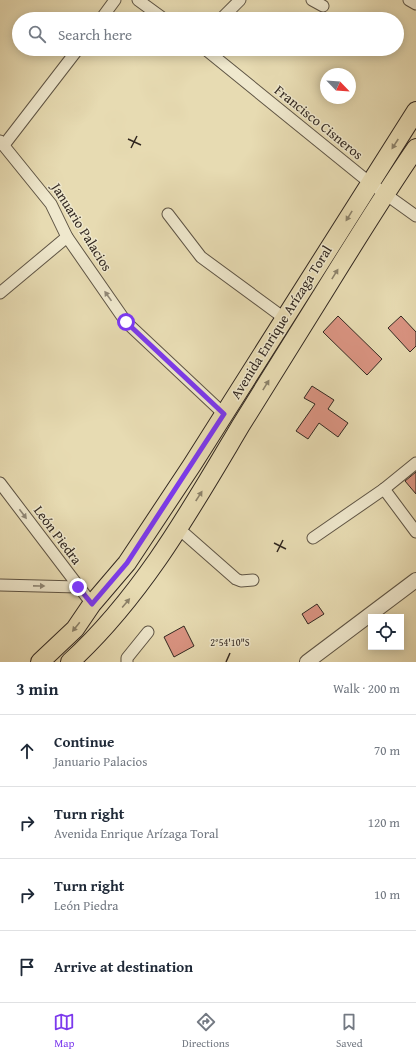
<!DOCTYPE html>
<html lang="en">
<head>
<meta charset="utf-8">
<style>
  body { margin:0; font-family:"Gentium Book Plus",serif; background:#f2f2f3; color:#1f2937 }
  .controls { position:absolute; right:12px; bottom:12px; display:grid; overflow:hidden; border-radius:0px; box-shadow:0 2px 10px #0003 }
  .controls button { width:36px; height:36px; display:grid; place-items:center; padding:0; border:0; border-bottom:1px solid #e0e1e3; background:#fff; color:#1f2937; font:20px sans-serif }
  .compass { position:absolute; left:320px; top:68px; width:36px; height:36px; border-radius:50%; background:#fff; box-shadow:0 2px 10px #0003; rotate:115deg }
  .stop { position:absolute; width:12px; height:12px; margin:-9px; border:3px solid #7c3aed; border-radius:50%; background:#fff }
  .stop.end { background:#7c3aed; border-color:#fff; box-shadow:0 1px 4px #0008 }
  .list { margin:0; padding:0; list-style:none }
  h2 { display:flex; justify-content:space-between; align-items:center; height:52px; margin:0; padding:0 16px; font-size:17px }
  h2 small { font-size:13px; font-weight:400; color:#747a83 }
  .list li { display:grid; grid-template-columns:26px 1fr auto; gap:12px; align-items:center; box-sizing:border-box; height:72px; padding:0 16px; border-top:1px solid #e0e1e3 }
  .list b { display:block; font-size:15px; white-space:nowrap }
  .list p { margin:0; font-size:13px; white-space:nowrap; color:#747a83 }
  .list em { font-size:13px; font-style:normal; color:#747a83 }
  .icon { flex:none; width:22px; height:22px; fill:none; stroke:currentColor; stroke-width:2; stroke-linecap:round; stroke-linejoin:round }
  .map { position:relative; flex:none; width:416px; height:662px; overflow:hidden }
  .search { position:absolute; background:#fff; box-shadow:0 2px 10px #0003; left:12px; right:12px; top:12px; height:44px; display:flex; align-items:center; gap:10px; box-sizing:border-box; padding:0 14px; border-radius:22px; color:#747a83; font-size:15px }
  .sheet { height:340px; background:#fff }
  nav { display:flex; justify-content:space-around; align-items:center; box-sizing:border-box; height:56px; border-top:1px solid #e0e1e3; background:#fff; font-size:11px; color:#747a83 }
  nav a { display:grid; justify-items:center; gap:2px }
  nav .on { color:#7c3aed }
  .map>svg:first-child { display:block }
  .building { fill:#da9482; stroke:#322821 }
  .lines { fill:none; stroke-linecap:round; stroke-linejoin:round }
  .minor-casing { stroke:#5f5545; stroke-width:13 }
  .tertiary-casing { stroke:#5f5545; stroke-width:16 }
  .primary-casing { stroke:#322821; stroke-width:20 }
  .minor { stroke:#efe8cd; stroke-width:11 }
  .tertiary { stroke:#efe8cd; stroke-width:14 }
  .primary { stroke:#e7dbb2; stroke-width:18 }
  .oneway { fill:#8c826a }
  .oneway2 { fill:#908877 }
  .route { stroke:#7c3aed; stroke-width:5 }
  .ticks { fill:none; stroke:#322821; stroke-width:1.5 }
  .labels { text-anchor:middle; stroke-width:3; stroke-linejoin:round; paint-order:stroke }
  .street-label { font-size:14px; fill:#322821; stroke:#efe8cd }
  .ticks-label { font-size:10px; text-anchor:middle; fill:#322821; stroke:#efe8cd; stroke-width:3; stroke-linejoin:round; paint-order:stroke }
</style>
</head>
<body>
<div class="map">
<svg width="416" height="662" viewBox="0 0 416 662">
  <rect width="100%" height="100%" fill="#e7dbb2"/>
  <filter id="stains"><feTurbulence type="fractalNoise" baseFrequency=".005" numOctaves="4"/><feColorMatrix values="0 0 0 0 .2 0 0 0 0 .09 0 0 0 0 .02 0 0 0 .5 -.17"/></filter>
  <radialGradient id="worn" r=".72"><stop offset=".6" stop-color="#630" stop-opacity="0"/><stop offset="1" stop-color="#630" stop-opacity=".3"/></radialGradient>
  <!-- building -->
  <g class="building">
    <polygon points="338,316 382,359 367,375 323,332"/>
    <polygon points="401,316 416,332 416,346 410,352 388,328"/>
    <polygon points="312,386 334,400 328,409 348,423 338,437 319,423 308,439 296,431 315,404 304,398"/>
    <polygon points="416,472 416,494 405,481"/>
    <polygon points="317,604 324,614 308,624 302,614"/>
    <polygon points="184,626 194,646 174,657 164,637"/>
  </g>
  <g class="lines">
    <defs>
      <g id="minor">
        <polyline points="138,0 164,19"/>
        <polyline points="312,0 323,6"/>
        <polyline points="409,0 416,4"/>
        <polyline points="101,19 115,0"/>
        <polyline points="221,19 240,0"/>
        <polyline points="205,49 370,183 416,216"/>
        <polyline points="0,141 51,204 67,237 126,322 224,414"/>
        <polyline points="4,145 78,49"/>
        <polyline points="168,214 201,257 284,318"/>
        <polyline points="0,293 67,237"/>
        <polyline points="0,483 92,604"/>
        <polyline points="384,489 416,532"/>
        <polyline points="178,528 236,579 241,581 253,580"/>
        <polyline points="313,538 384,489 416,463"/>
        <polyline points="0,585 78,587"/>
        <polyline points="127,662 127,658 148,632"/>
      </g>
      <polyline id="tertiary" points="307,662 416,580"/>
      <g id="primary">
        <polyline points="40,662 75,629 92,604 127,563 192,465 416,111"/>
        <path d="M70,662C143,595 191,509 241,425C268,381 295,338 322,295C353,245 383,196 416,148"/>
      </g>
    </defs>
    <!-- minor casing -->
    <use href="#minor" class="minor-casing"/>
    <!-- tertiary casing -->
    <use href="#tertiary" class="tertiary-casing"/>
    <!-- primary casing -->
    <use href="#primary" class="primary-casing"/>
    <!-- minor -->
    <use href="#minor" class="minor"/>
    <!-- tertiary -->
    <use href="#tertiary" class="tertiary"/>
    <!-- primary -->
    <use href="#primary" class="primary"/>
  </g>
  <!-- one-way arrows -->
  <defs><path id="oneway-solid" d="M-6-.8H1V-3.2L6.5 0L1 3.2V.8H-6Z"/></defs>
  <g class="oneway">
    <use href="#oneway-solid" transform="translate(395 144) rotate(123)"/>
    <use href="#oneway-solid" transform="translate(349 216) rotate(122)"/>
    <use href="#oneway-solid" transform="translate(335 274) rotate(-58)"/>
    <use href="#oneway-solid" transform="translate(266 385) rotate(-58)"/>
    <use href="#oneway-solid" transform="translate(199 496) rotate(-57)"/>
    <use href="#oneway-solid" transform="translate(126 603) rotate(-50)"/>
    <use href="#oneway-solid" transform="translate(76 627) rotate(129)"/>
  </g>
  <g class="oneway2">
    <use href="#oneway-solid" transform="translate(108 296) rotate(-125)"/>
    <use href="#oneway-solid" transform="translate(23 514) rotate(53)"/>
    <use href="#oneway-solid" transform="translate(39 586) rotate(1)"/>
  </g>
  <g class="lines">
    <!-- route -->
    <polyline class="route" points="78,587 92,604 127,563 224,414 126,322"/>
  </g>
  <!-- ticks -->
  <path class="ticks" d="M128,139L141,145M131,148L137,136M274,543L286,549M277,552L283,540M226,662L230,653"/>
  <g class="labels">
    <!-- street labels -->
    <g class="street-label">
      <text transform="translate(319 122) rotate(39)" y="5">Francisco Cisneros</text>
      <text transform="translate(82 227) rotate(58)" y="5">Januario Palacios</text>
      <text transform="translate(281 322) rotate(-58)" y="5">Avenida Enrique Arízaga Toral</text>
      <text transform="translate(58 535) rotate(53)" y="5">León Piedra</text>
    </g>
  </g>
  <g class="ticks-label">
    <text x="230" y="646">2°54'10"S</text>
  </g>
  <rect width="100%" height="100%" filter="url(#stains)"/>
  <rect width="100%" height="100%" fill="url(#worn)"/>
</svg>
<div class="controls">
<button><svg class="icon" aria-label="locate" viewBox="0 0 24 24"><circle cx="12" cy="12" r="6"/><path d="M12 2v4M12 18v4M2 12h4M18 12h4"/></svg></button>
</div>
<svg class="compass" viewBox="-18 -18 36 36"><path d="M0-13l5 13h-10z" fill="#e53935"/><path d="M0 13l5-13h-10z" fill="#747a83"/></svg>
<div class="stop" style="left:126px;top:322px"></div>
<div class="stop end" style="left:78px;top:587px"></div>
<div class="search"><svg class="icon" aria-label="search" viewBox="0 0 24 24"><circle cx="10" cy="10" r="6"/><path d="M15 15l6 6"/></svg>Search here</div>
</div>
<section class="sheet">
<h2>3 min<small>Walk · 200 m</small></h2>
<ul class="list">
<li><svg class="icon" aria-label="ahead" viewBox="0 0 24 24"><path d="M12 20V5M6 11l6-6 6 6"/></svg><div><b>Continue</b><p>Januario Palacios</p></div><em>70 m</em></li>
<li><svg class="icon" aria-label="right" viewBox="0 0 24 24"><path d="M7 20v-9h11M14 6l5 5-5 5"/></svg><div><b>Turn right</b><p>Avenida Enrique Arízaga Toral</p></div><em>120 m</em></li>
<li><svg class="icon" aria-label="right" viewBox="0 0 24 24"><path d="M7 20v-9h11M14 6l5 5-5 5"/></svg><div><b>Turn right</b><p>León Piedra</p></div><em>10 m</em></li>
<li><svg class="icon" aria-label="arrive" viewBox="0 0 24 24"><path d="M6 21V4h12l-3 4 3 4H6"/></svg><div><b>Arrive at destination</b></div></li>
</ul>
</section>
<nav>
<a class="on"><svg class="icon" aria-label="map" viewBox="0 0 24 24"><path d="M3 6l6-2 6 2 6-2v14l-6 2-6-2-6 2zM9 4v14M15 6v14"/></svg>Map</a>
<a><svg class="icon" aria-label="directions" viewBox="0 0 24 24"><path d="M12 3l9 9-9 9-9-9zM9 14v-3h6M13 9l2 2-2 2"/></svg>Directions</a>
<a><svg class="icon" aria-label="saved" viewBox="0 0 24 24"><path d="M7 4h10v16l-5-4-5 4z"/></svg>Saved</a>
</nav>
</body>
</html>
